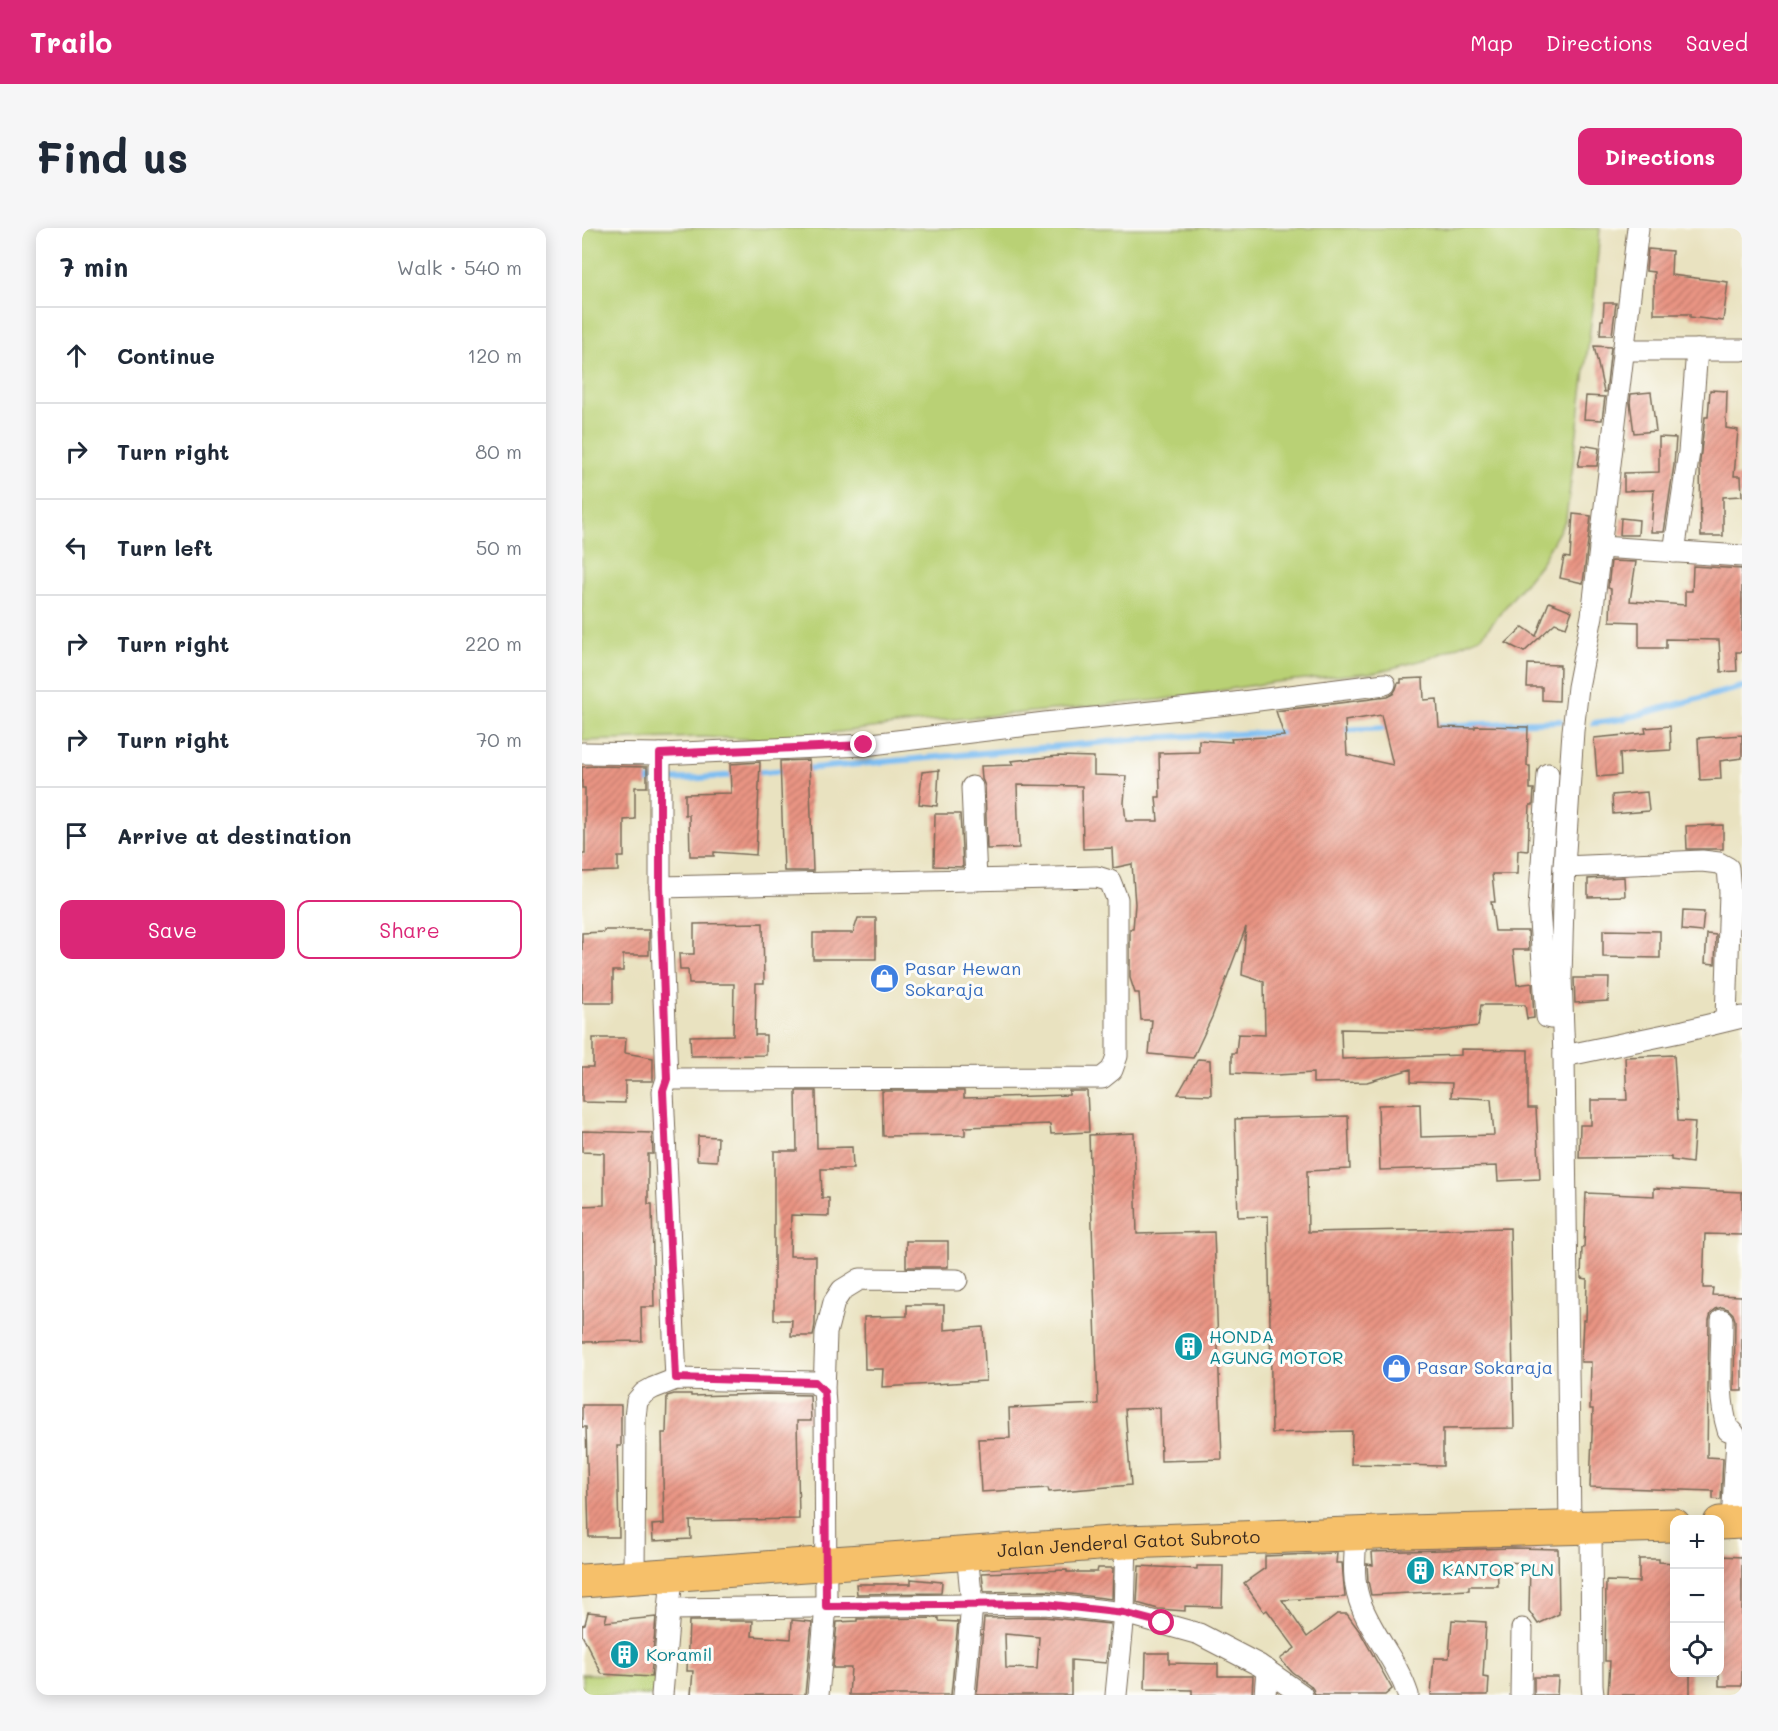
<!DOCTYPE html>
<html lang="en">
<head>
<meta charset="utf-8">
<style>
  body { margin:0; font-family:Mali,sans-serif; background:#f6f6f7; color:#1f2937 }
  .controls { position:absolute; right:18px; bottom:18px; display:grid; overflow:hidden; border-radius:12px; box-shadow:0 3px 15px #0003 }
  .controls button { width:54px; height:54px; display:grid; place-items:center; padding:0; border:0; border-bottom:2px solid #e0e1e3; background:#fff; color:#1f2937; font:30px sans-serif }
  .stop { position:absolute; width:18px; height:18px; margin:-14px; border:4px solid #db2777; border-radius:50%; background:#fff }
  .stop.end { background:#db2777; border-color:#fff; box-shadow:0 2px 6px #0008 }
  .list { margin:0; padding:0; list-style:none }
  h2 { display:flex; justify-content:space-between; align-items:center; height:78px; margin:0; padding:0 24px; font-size:26px }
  h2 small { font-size:20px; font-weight:400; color:#747a83 }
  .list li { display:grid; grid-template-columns:39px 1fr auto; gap:18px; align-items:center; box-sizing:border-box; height:96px; padding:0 24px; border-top:2px solid #e0e1e3 }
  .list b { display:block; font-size:22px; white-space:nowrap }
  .list em { font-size:20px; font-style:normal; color:#747a83 }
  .actions { display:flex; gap:12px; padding:18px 24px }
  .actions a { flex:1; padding:14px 0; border:2px solid #db2777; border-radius:12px; text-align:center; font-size:21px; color:#db2777 }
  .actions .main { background:#db2777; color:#fff }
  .icon { flex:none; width:33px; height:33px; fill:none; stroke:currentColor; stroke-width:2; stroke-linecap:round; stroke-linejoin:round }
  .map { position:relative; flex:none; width:1160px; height:1467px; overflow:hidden; border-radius:12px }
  header { display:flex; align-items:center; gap:36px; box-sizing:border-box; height:84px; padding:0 30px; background:#db2777; color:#fff }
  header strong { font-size:28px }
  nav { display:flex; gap:33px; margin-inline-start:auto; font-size:21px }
  .intro { display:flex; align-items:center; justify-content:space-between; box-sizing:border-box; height:144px; padding:0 36px }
  h1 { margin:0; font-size:42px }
  .button { padding:15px 27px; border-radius:12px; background:#db2777; color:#fff; font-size:21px; font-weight:700 }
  main { display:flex; gap:36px; padding:0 36px }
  aside { flex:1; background:#fff; border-radius:12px; box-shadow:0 3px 15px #0003 }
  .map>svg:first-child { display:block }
  .green { fill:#b9d175; stroke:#7a7e4a; stroke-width:1.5 }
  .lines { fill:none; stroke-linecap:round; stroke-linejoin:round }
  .stream { stroke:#7ebef2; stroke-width:6 }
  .building { fill:url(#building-hatch); fill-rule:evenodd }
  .minor-casing { stroke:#786a57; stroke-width:23 }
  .trunk-casing { stroke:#786a57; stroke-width:35 }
  .minor { stroke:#fff; stroke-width:21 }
  .trunk { stroke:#f6c06b; stroke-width:33 }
  .route { stroke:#db2777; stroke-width:8 }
  .labels { text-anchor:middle; stroke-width:6; stroke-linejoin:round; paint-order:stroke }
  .shop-label { font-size:18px; fill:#366cbe; stroke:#fdfcf7; text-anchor:start }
  .culture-label { font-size:18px; fill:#0d838f; stroke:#fdfcf7; text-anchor:start }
  .street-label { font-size:18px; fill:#3b2a1e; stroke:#fdfcf7 }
</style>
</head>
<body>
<header>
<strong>Trailo</strong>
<nav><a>Map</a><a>Directions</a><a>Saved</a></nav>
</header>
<div class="intro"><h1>Find us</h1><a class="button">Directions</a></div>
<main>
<aside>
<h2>7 min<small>Walk · 540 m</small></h2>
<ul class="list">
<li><svg class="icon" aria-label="ahead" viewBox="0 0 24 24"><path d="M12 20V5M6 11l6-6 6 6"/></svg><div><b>Continue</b></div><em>120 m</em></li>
<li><svg class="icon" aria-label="right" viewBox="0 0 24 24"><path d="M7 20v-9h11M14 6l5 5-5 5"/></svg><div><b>Turn right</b></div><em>80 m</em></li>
<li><svg class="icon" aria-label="left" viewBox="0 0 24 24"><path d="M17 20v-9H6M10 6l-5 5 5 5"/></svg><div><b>Turn left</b></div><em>50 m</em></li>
<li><svg class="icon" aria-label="right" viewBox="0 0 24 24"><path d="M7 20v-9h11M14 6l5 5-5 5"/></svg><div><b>Turn right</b></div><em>220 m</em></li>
<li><svg class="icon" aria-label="right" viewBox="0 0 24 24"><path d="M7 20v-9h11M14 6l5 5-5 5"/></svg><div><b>Turn right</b></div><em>70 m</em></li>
<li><svg class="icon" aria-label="arrive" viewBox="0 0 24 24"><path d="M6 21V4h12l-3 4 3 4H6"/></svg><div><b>Arrive at destination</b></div></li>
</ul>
<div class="actions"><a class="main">Save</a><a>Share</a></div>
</aside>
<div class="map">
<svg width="1160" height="1467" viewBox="0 0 1160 1467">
  <defs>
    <pattern id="building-hatch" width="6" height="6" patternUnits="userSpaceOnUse" patternTransform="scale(1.5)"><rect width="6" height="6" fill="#e99483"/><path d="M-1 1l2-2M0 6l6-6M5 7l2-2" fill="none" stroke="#be796b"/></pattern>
  </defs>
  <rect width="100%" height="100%" fill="#fdfcf7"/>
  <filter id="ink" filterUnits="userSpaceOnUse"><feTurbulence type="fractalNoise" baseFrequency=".0167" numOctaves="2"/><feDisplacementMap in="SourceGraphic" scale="12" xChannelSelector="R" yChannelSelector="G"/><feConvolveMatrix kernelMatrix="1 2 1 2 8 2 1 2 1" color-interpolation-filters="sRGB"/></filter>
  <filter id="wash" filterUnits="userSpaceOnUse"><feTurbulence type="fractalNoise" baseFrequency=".008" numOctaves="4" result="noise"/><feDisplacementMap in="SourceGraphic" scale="24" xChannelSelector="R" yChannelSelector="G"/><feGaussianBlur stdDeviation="1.35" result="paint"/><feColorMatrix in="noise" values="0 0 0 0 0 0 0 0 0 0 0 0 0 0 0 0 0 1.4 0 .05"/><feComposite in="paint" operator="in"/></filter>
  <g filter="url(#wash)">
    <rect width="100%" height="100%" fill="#e9e2c0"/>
    <!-- green -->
    <g class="green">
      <polygon points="0,0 1018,0 1012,71 984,291 959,335 900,408 848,430 795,444 693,454 577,472 330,495 193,512 119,509 0,513"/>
      <polygon points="0,1446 83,1448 81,1467 0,1467"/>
    </g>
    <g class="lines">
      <!-- stream -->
      <g class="stream">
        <polyline points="1012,495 1040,491 1160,459"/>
        <polyline points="850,498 978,493"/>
        <polyline points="757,502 809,500"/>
        <polyline points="221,541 581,509 708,504"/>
        <polyline points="170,545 205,542"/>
        <polyline points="57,553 106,551 154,547"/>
      </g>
    </g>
    <g id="blocks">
      <!-- building -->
      <g class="building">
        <polygon points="1066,21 1090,23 1089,47 1146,54 1141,93 1108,89 1108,86 1072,86 1072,44 1064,43"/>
        <polygon points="1022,75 1034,75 1030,107 1018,107 1019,92 1021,92"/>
        <polygon points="1012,118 1029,119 1024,164 1022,164"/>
        <polygon points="1128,162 1145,163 1144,200 1156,202 1152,248 1159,248 1160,268 1141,269 1141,308 1119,308 1118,233 1123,189 1126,189"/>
        <polygon points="1069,164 1074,203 1052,205 1048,174 1049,166"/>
        <polygon points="1004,168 1023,169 1020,192 1002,191"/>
        <polygon points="1077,209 1094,210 1092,237 1082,304 1069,304 1072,262 1042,263 1042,245 1077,244"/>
        <polygon points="1000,217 1017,220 1015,238 996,238"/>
        <polygon points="991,286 1009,288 1001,355 978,350 982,329 988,330"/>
        <polygon points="1039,290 1057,292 1056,307 1038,307"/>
        <polygon points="1029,333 1054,334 1048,373 1103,377 1103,363 1110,363 1111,338 1160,341 1160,424 1154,424 1155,443 1139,444 1137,412 1084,411 1084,420 1057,420 1057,394 1028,393 1029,361 1026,360"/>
        <polygon points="967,374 990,383 984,399 973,395 942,424 924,415 941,399 954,408"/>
        <polygon points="946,436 978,437 977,473 960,472 960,459 945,459"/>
        <path d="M841,450L842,472L855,471L857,499L893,500V498L946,499L945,538H948V561H952L951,577H948L946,623L936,622L935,646H910L913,674H909L913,703H946L947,722H931L935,757L950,755L952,790L945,791L943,777H899L896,798L856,803L759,801L760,831L879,827V821L946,822V880H954L958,951L916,953L915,938L798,942L796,877L838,876L839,909L912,907L909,871L869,869L870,855L829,854V841L785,854L731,855V845L694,847L650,845V825H654L656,806L683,807L682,754L660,747L664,699L630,789L611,830L567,826L570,792H559L557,765H553L548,750V701H551L553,676L550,636L531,640L530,620L501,621L500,558L435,557L437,620L405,621L403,558L400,551L399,538L431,537L429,533L476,528L512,529V547L544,548L542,575L544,593H576L574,569H578L577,525L617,524V512L650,514L649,511L702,508L694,483L805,469L811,466L814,461L816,455H819V451ZM799,487L811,537L765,527L763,493Z"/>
        <polygon points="1088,498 1089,522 1038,525 1039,547 1015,549 1012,510 1064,505 1063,500"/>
        <polygon points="1160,507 1160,530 1138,533 1139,551 1118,552 1116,510"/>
        <polygon points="227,532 231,643 202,643 198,533"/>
        <polygon points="178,534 174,627 132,624 132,628 108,628 107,587 103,587 103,566 149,565 148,536"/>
        <polygon points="13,538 65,539 65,559 53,559 53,591 42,592 42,629 36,629 36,643 0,644 0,626 3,626 3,560 0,560 0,539"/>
        <polygon points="357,542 355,578 337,576 340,544"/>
        <polygon points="1065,564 1067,583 1031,586 1030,567"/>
        <polygon points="353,586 378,586 381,639 352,638"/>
        <polygon points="1141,597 1141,621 1105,621 1104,598"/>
        <polygon points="1042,649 1043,668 1006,669 1006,651"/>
        <polygon points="1101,683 1122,684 1120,704 1100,702"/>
        <polygon points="276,690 294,690 294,731 231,731 231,705 271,705"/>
        <polygon points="181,695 182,755 174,755 173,807 184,807 184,827 109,828 108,808 151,807 152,756 107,756 106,742 98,742 97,726 112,726 112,696"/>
        <polygon points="22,702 67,702 67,727 41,727 41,743 31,743 31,775 0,775 0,705 22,704"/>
        <polygon points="1021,702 1078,703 1078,730 1021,729"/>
        <polygon points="1125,706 1134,707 1133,736 1123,735"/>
        <polygon points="992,750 1027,750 1026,773 993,775"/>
        <polygon points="11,810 44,810 43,825 71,830 71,853 43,853 43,875 0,874 0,839 11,839"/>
        <polygon points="1092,827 1096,893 1113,894 1110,935 1089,932 1089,929 997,930 998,897 1009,897 1009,872 1045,872 1043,829"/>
        <polygon points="616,831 628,832 629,867 596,866"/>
        <polygon points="214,863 234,863 235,920 270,919 271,941 239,941 240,970 247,970 247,988 209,987 208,1028 234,1028 233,1096 231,1108 209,1108 210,1092 192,1092 192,923 215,923"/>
        <polygon points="300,863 382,863 382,870 487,867 487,863 505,863 507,904 469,906 468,896 383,899 383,907 301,908"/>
        <polygon points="766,888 768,941 725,943 726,1004 928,1000 932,1200 861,1201 861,1238 769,1236 770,1203 690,1205 686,988 656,989 653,891"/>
        <polygon points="0,903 70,905 71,926 66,926 66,976 70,976 72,1079 59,1079 60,1113 0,1114 0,978 22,977 22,925 0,924"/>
        <polygon points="552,905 555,1006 632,1004 640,1231 579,1233 578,1180 543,1181 549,1257 467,1264 466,1260 399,1264 396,1211 428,1210 427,1180 516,1176 507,907"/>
        <polygon points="116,908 136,909 135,933 115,932"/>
        <polygon points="1072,960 1160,964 1160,1007 1123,1006 1121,1060 1131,1060 1130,1067 1160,1068 1160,1163 1152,1163 1153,1092 1151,1086 1146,1081 1140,1079 1134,1081 1129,1085 1127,1092 1125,1229 1141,1230 1139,1272 1131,1271 1131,1263 1008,1259 1011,1181 1008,1181 1009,1134 999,1134 1001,1092 1004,1092 1005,1051 999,1050 1000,1020 1002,1020 1004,965 1072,968"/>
        <rect x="324" y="1013" width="42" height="26"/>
        <polygon points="325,1077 362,1077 362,1102 401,1099 404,1153 300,1159 301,1141 283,1141 282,1089 325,1088"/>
        <polygon points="92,1166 109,1166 109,1168 184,1166 228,1167 229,1193 215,1193 217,1291 108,1293 109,1311 71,1313 70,1297 82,1296 80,1205 84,1205 85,1168"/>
        <polygon points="0,1177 39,1177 39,1218 35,1218 37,1309 7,1309 4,1199 0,1199"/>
        <polygon points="931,1320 976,1321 977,1386 956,1396 947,1383 948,1335 915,1334 916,1358 887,1358 887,1362 789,1367 786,1353 785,1336 791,1337 790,1324"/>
        <polygon points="755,1325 754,1335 760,1335 763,1369 700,1372 725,1409 755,1386 765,1386 778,1404 809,1459 810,1461 803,1467 733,1467 731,1461 728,1457 710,1444 698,1431 713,1420 685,1382 682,1384 662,1355 683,1340 683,1328"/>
        <polygon points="1137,1328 1160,1329 1160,1458 1137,1458"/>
        <polygon points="1057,1331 1077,1331 1077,1334 1092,1335 1092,1444 1108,1444 1108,1467 1026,1467 1028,1433 1023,1433 1024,1353 1057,1354"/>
        <polygon points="557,1338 615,1341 615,1338 641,1338 640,1379 603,1378 603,1383 576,1381 555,1375"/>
        <polygon points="516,1340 531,1340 530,1371 464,1363 402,1364 400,1345 485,1342 485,1344 515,1344"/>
        <polygon points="329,1351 360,1354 359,1365 275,1366 274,1356 329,1356"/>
        <polygon points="6,1384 25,1386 23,1394 74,1389 69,1449 20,1446 0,1407 0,1397 3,1396"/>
        <path d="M462,1389L528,1396L524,1435L489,1432V1467H395L402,1390ZM423,1406L457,1409L455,1441L424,1440Z"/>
        <polygon points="357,1390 357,1393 376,1394 369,1467 267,1467 269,1440 251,1440 255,1394 275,1393 275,1391"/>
        <polygon points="210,1392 230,1394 223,1467 109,1467 111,1443 105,1443 107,1393 171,1393 170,1408 209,1411"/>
        <polygon points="870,1392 904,1394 901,1449 907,1450 906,1467 849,1467 852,1430 867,1430"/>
        <polygon points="564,1425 587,1425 587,1435 636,1436 636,1448 671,1448 670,1467 610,1467 610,1462 563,1461"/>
        <polygon points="952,1449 976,1449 975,1467 952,1467"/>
      </g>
    </g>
  </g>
  <g filter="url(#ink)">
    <use href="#blocks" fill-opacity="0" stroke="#786a57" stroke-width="1.5"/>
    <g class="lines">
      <defs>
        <g id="minor">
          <polyline points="1041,122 1160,122"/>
          <polyline points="1018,319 1160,328"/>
          <polyline points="1092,324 1107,224 1115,122"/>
          <polyline points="0,525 78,526 282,517 463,495 637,477 803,456"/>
          <polyline points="78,526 78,659 85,851 81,863 94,1151"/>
          <polyline points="966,546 957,680 965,789 969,790 980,790"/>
          <polyline points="390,559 394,652"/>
          <polyline points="982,639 1120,633 1137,635 1146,640 1148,664 1144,792"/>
          <polyline points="78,659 515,649 528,653 535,671 535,828 530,842 520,850 85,851"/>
          <polyline points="982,828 1102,803 1160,789"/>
          <path d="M1140,1092C1140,1128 1135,1167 1146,1202L1151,1204L1155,1210L1150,1294"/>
          <polyline points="242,1163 244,1105 252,1074 260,1062 278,1051 375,1052"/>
          <polyline points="988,1300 982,828 979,750 982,639 991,503 996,459 1010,388 1056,0"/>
          <polyline points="1009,1300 1010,1457 1011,1467"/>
          <path d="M774,1306C773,1328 770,1350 777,1371C788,1405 815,1432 826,1467"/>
          <polyline points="52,1350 53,1189 55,1173 62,1165 71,1160 94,1151 233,1154 242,1163 243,1176 244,1378 236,1467"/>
          <polyline points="87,1381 463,1376 542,1385 617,1406 677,1437 720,1467"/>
          <polyline points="80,1467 90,1347"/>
          <polyline points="382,1467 390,1376 385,1325"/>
          <polyline points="534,1467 542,1385 544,1314"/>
          <polyline points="683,1467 685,1442"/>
          <polyline points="939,1467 940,1401"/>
        </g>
        <g id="trunk">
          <polyline points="1138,1295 1160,1294"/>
          <path id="s1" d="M0,1353L544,1314L824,1304L1092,1297"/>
        </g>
      </defs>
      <!-- minor casing -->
      <use href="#minor" class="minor-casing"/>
      <!-- trunk casing -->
      <use href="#trunk" class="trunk-casing"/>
      <!-- minor -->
      <use href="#minor" class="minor"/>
      <!-- trunk -->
      <use href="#trunk" class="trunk"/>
    </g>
  </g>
  <g class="lines" filter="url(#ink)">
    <!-- route -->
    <polyline class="route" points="282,517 78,526 78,659 85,851 81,863 94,1150 233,1154 242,1163 243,1176 244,1378 463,1376 542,1385 580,1395"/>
  </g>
  <!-- icons -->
  <defs>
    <symbol id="shop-disc" viewBox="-11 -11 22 22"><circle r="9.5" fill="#3f7fe0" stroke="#fdfcf7"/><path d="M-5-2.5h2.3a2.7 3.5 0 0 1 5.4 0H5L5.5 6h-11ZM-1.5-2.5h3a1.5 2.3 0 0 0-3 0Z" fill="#fff"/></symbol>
    <symbol id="building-disc" viewBox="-11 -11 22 22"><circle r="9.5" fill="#0f9aa8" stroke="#fdfcf7"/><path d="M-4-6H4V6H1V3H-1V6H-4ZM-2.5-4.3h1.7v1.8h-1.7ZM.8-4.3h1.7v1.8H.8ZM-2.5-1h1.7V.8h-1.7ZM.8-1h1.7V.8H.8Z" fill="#fff"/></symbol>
  </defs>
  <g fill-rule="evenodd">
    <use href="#shop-disc" x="286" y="734" width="33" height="33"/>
    <use href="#building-disc" x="590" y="1102" width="33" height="33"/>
    <use href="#shop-disc" x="798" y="1124" width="33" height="33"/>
    <use href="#building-disc" x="822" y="1326" width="33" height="33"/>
    <use href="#building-disc" x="26" y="1410" width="33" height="33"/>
  </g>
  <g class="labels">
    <!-- shop labels -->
    <g class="shop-label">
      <text x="323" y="747">Pasar Hewan<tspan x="323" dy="21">Sokaraja</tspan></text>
      <text x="835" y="1146">Pasar Sokaraja</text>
    </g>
    <!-- culture labels -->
    <g class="culture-label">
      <text x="627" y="1115">HONDA<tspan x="627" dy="21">AGUNG MOTOR</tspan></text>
      <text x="860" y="1348">KANTOR PLN</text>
      <text x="64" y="1433">Koramil</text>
    </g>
    <!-- street labels -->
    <g class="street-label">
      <text dy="6" stroke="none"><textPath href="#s1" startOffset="548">Jalan Jenderal Gatot Subroto</textPath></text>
    </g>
  </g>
</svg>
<div class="controls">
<button>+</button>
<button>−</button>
<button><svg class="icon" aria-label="locate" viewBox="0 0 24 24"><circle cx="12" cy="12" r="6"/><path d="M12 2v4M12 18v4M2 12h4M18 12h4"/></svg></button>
</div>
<div class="stop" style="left:580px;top:1395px"></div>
<div class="stop end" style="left:282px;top:517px"></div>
</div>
</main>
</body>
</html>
